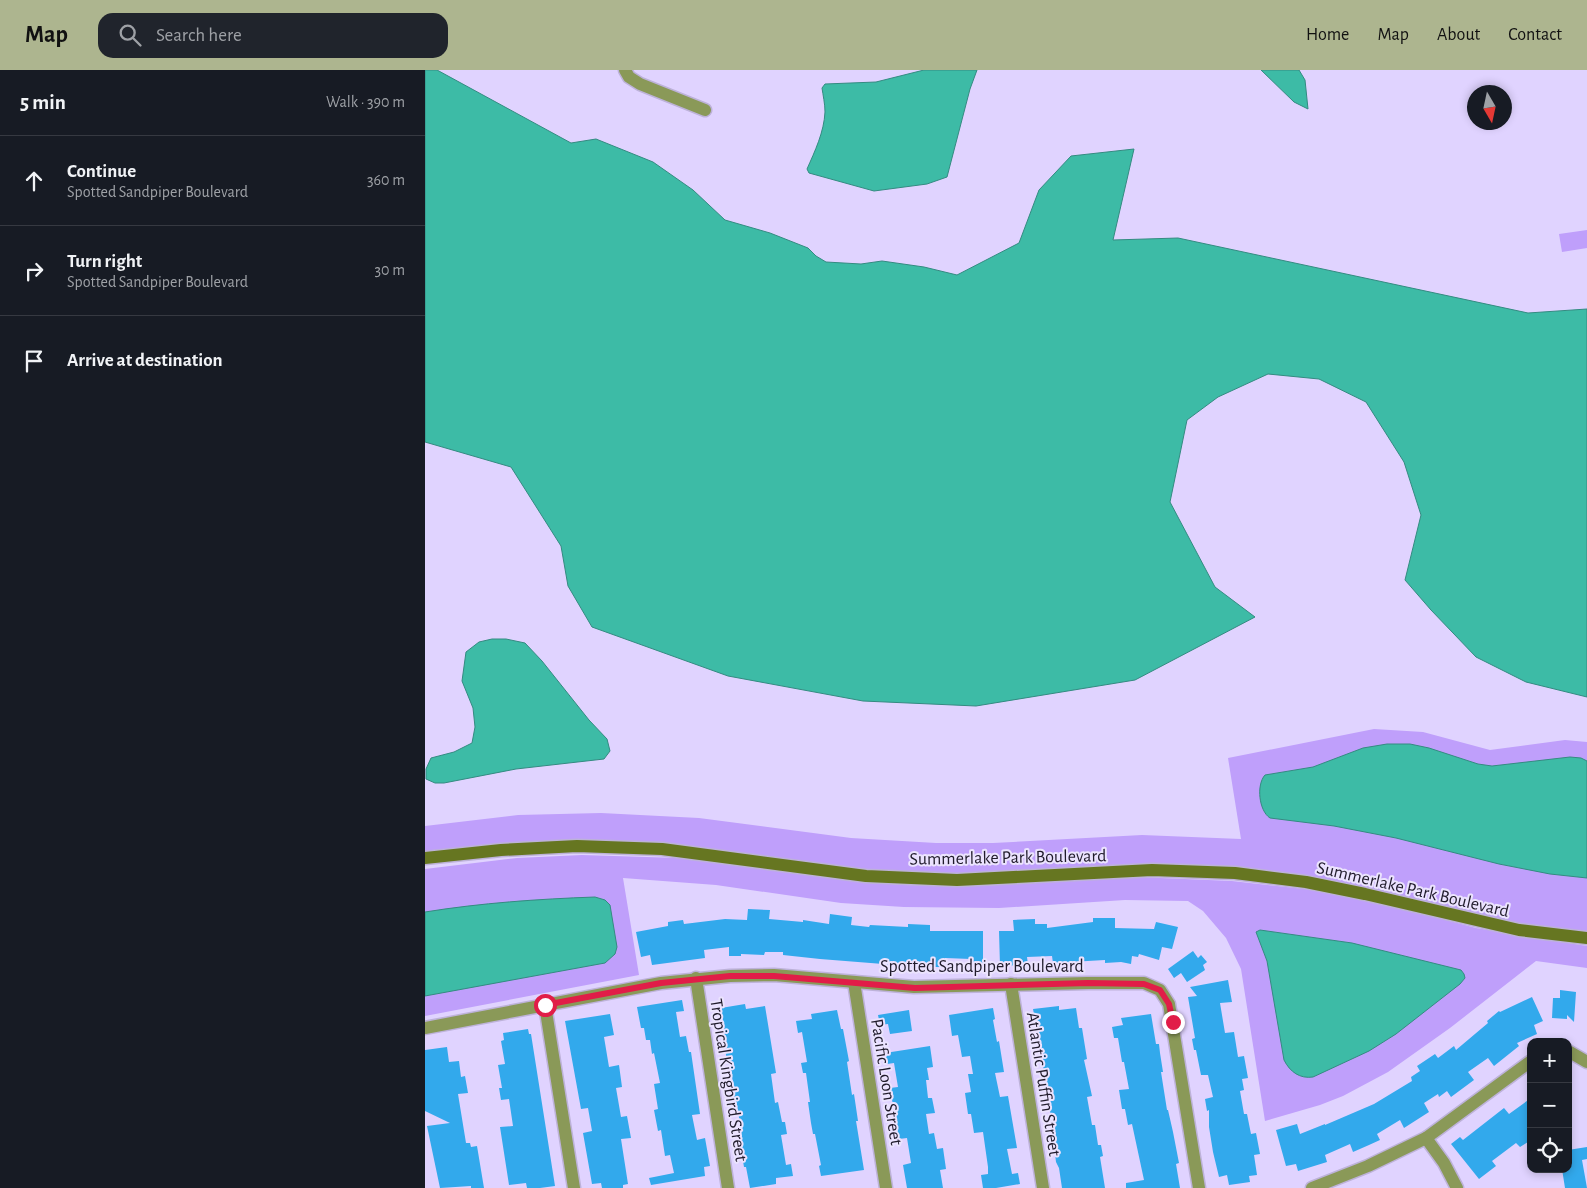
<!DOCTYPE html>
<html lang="en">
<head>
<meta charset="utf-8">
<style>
  body { margin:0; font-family:"Alegreya Sans",sans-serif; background:#20242c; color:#f1f3f6 }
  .controls { position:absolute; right:15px; bottom:15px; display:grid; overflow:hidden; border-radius:10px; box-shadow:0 2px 8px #0003 }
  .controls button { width:45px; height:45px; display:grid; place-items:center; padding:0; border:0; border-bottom:1px solid #363941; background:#171b24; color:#f1f3f6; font:25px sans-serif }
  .compass { position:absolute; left:1042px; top:15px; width:45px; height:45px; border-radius:50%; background:#171b24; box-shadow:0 2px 8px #0003; rotate:171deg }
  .stop { position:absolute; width:15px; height:15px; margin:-11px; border:4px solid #e11d48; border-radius:50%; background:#fff }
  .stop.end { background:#e11d48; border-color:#fff; box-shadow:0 1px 5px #0008 }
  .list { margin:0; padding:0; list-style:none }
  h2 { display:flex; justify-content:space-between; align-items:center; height:65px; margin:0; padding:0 20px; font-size:21px }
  h2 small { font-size:16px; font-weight:400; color:#9ea1a6 }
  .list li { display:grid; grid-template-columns:32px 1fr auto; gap:15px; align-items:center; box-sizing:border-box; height:90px; padding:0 20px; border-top:1px solid #363941 }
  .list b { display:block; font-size:19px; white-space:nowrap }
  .list p { margin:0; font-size:16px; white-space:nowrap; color:#9ea1a6 }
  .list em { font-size:16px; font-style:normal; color:#9ea1a6 }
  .icon { flex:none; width:28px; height:28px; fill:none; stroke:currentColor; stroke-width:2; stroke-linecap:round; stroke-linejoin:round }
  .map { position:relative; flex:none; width:1162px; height:1118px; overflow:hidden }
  header { display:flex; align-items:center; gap:30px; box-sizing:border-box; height:70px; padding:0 25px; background:#adb58f; color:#111 }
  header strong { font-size:24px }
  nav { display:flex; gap:28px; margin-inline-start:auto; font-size:18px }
  .search { width:350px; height:45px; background:#20242c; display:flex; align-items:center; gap:12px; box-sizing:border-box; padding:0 18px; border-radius:15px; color:#9ea1a6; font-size:19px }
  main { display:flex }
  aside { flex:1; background:#171b24 }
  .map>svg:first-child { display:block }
  .green { fill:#bf9ffb }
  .water { fill:#3dbba6; stroke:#348b81 }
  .building { fill:#32a9ec }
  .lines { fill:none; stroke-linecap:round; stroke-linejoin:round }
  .street-casing { stroke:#bdb2d9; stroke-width:15 }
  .secondary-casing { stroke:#bdb2d9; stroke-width:15 }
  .street { stroke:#8a9958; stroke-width:12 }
  .secondary { stroke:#667621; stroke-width:12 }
  .route { stroke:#e11d48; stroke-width:6 }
  .labels { text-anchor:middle; stroke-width:4; stroke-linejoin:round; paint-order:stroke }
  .street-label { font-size:18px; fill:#201b2b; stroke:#ebe3fe }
</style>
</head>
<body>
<header>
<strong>Map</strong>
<div class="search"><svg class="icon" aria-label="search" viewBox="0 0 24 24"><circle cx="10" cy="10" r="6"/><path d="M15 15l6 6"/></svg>Search here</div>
<nav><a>Home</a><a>Map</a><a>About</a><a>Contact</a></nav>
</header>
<main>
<aside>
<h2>5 min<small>Walk · 390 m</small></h2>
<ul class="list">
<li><svg class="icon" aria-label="ahead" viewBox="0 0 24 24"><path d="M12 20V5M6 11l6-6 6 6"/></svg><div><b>Continue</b><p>Spotted Sandpiper Boulevard</p></div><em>360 m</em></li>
<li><svg class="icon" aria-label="right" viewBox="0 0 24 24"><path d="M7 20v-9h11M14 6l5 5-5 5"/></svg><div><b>Turn right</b><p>Spotted Sandpiper Boulevard</p></div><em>30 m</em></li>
<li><svg class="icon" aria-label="arrive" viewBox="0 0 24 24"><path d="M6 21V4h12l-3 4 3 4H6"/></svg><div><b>Arrive at destination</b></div></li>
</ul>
</aside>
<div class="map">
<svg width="1162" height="1118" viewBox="0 0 1162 1118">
  <rect width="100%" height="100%" fill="#e0d3ff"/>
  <!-- green -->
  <g class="green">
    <polygon points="1162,160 1162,178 1137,182 1134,164"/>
    <polygon points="949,659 998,662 1065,680 1140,670 1162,672 1162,868 810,803 532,810 237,779 0,788 0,756 93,745 176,743 274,748 426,768 511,773 568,773 717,765 816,769 803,688"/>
    <polygon points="157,785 254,788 420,810 478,815 555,816 712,807 807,811 880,819 928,827 988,841 1051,858 1162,876 1162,898 1111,891 1025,958 963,1002 918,1026 895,1035 840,1051 816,899 801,868 778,841 763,831 700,830 574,838 479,837 416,833 291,815 198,808 214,905 0,946 0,799 92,788"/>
  </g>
  <!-- water -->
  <g class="water">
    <polygon points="0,0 12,0 146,73 171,69 228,92 268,120 300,150 345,163 383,178 391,186 401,192 436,194 457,191 499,197 532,205 594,173 614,120 646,86 709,79 688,170 753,168 1103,243 1162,239 1162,627 1101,612 1051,587 1006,540 980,510 996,445 979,392 941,332 894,309 843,304 793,327 762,350 745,432 790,517 830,547 710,610 551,636 438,631 303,606 167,557 143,516 136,476 86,397 0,372"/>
    <path d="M499,0H552L545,19L522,107L502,114L449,121L384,103L382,99C390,81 399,62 400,42C400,34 398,25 397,18L400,14L451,12Z"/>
    <polygon points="836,0 874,0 880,10 883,39 869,32"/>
    <polygon points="67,569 81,569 100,573 117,591 164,650 182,669 185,681 179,689 91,699 19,713 10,713 1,709 1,699 6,688 29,682 47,673 50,657 48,638 37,611 41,582 54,572"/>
    <path d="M962,674H985L1004,678L1053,694L1067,696L1145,687L1156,688L1162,691V808L1125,804L1074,794L971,768L909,756L845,748C834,741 831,715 840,705L888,697L938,678Z"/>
    <path d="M170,827L180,830L185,835L192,877L190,884L180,893L0,926V842C56,833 113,829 170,827Z"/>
    <path d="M835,860L927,873L1036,900L1039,904L1040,908L1035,914L971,964L944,981L888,1007C875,1009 865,1002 859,990L842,891L831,862Z"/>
  </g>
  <!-- building -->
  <g class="building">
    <polygon points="323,839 345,840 344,849 378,852 378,850 404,854 405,844 427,847 426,855 444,857 445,855 483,857 483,854 505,855 505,861 558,861 558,897 546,897 546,889 520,888 520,897 496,897 395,889 358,885 358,882 340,882 339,885 316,884 316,886 304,886 304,877 279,880 280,888 227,895 225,885 216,887 211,862 243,856 243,852 258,850 259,854 300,849 322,850"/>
    <polygon points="668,848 690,848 690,858 729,859 731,852 753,857 747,879 737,877 734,890 714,884 713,887 707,886 706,894 696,892 680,893 680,890 628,893 627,886 602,887 603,895 575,896 574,861 589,861 588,850 610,849 610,854 622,854 622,858 668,852"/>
    <polygon points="768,881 773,888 776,885 782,892 778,895 780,900 762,912 756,903 749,908 743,899"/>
    <polygon points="803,910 807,932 795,933 800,963 809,962 813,987 819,986 823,1008 817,1009 819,1020 815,1021 819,1044 822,1044 826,1064 831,1063 835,1084 829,1085 832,1105 824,1106 825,1112 804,1115 802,1105 794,1107 788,1082 784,1057 784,1040 782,1041 780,1029 788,1027 783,1005 776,1005 771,980 769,980 767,969 770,968 763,927 772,926 765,917"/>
    <polygon points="1135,920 1151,922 1149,952 1142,945 1142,949 1127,948 1128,928 1135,928"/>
    <polygon points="1107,927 1118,951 1109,955 1112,964 1092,973 1094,976 1069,996 1063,988 1043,1002 1049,1010 1026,1027 1022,1021 1014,1027 1013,1024 999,1033 1004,1042 979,1058 975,1050 952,1064 955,1070 944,1075 928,1082 925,1074 900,1085 902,1092 873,1101 871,1094 861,1096 851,1060 872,1054 875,1064 900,1054 900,1055 949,1034 987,1011 986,1007 995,1001 992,996 1010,984 1013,988 1029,976 1031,980 1063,953 1062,951 1074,941 1075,942"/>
    <polygon points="257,930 259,941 251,942 255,967 261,966 264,982 266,982 275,1044 267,1045 272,1070 280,1068 285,1096 279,1097 280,1106 226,1115 224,1108 249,1103 245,1085 240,1086 236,1060 233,1061 229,1040 233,1039 229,1014 235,1013 229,983 227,984 225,970 221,970 219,958 216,958 212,937"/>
    <polygon points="320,934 321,939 340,936 351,1003 346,1004 350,1033 353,1032 357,1052 360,1052 362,1064 356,1065 361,1095 366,1094 368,1106 351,1108 351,1114 325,1118 321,1097 319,1097 313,1061 316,1060 312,1035 309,1035 307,1025 310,1025 305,994 303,995 297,964 297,958 299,958 296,938"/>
    <polygon points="634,936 634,940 651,938 654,958 657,958 662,989 659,990 667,1026 662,1027 667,1055 670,1055 673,1075 676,1075 678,1086 675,1087 680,1118 637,1118 634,1098 631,1092 630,1084 632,1083 624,1047 626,1047 618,996 616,995 609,960 612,960 608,939"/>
    <polygon points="568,938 570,949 568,950 572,972 574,971 579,1002 570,1003 575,1027 583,1026 592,1078 582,1079 587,1104 593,1103 595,1114 571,1118 558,1118 556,1105 563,1104 563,1097 558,1062 549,1063 546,1044 543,1044 540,1023 546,1022 543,1004 548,1004 545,986 537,987 533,965 527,966 524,945"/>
    <polygon points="412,940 416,959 418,959 424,991 422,992 427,1025 429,1024 433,1051 431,1051 432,1057 439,1100 396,1106 394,1096 396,1095 390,1064 388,1064 386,1053 383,1032 385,1032 381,1003 378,1003 376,993 382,992 377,962 373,963 371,951 387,949 386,944"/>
    <polygon points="484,940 487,961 465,964 463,954 455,955 453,945"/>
    <polygon points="185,944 189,965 179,967 184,997 194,995 197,1017 191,1018 196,1047 202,1046 206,1068 196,1069 203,1114 198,1115 198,1118 177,1118 176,1113 167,1114 158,1063 167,1061 163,1038 156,1039 140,951"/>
    <polygon points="726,944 731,974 734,974 735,983 738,1002 736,1002 742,1040 743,1040 748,1062 754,1093 751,1094 755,1118 701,1118 701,1113 719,1110 707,1054 703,1055 700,1039 697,1039 694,1020 704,1019 699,992 697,992 693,968 689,968 687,957 698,955 696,948"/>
    <polygon points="103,959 104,964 106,964 130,1116 115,1118 102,1118 101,1113 84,1115 75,1057 88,1056 84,1029 76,1030 74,1018 77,1018 73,995 80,994 76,971 79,970 78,963"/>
    <polygon points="505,976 508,997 502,998 504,1010 501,1010 503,1028 507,1028 510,1043 501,1044 504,1064 509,1063 512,1079 518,1078 521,1099 515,1100 518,1118 482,1118 478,1095 486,1093 482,1068 474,1069 465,1018 473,1017 469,993 462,994 460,983"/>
    <polygon points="22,977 24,992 34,991 36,1007 40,1006 43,1023 33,1024 41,1073 45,1073 46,1077 52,1076 59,1118 46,1118 46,1116 15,1118 2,1056 25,1053 0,1041 0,980"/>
    <polygon points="1106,1028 1106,1070 1095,1077 1091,1073 1067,1091 1071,1096 1054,1109 1026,1074 1035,1067 1038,1070 1079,1038 1084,1044"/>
    <polygon points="1162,1077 1162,1089 1157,1090 1162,1118 1140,1118 1137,1099 1143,1099 1143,1080"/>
  </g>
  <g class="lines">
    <defs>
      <g id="street">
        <polyline points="200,0 204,7 215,14 280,40"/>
        <polyline points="271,908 303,1118"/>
        <polyline points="429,912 461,1118"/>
        <polyline points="586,914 618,1118"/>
        <polyline points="120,935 149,1118"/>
        <polyline points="0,958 236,913 305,906 349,905 489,917 663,913 719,913 735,920 744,934 774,1118"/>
        <polyline points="1143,981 1162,992"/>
        <polyline points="1001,1068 1019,1093 1032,1118"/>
        <polyline points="887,1118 943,1096 1001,1068 1106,991"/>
      </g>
      <polyline id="secondary" points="0,788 76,780 152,776 237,779 441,806 532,810 727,800 810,803 881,812 940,824 1094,860 1162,868"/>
    </defs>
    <!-- street casing -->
    <use href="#street" class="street-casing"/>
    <!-- secondary casing -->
    <use href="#secondary" class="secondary-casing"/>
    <!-- street -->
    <use href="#street" class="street"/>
    <!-- secondary -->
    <use href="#secondary" class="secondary"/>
  </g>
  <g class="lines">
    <!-- route -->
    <polyline class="route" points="120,935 236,913 305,906 349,906 490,918 663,913 719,914 735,920 744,934 748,952"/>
  </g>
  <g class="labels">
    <!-- street labels -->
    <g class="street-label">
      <text transform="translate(583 787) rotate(-1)" y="6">Summerlake Park Boulevard</text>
      <text transform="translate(988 819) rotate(13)" y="6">Summerlake Park Boulevard</text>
      <text x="557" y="902">Spotted Sandpiper Boulevard</text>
      <text transform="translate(304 1010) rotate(81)" y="6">Tropical Kingbird Street</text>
      <text transform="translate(462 1012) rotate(81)" y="6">Pacific Loon Street</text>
      <text transform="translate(619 1014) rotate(81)" y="6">Atlantic Puffin Street</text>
    </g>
  </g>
</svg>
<div class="controls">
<button>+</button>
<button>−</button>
<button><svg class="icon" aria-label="locate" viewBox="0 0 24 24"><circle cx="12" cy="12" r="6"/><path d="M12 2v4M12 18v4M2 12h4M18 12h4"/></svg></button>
</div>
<svg class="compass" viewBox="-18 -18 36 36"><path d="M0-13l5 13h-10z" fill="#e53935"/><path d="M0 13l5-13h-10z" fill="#9ea1a6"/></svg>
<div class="stop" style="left:120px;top:935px"></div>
<div class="stop end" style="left:748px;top:952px"></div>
</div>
</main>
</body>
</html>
